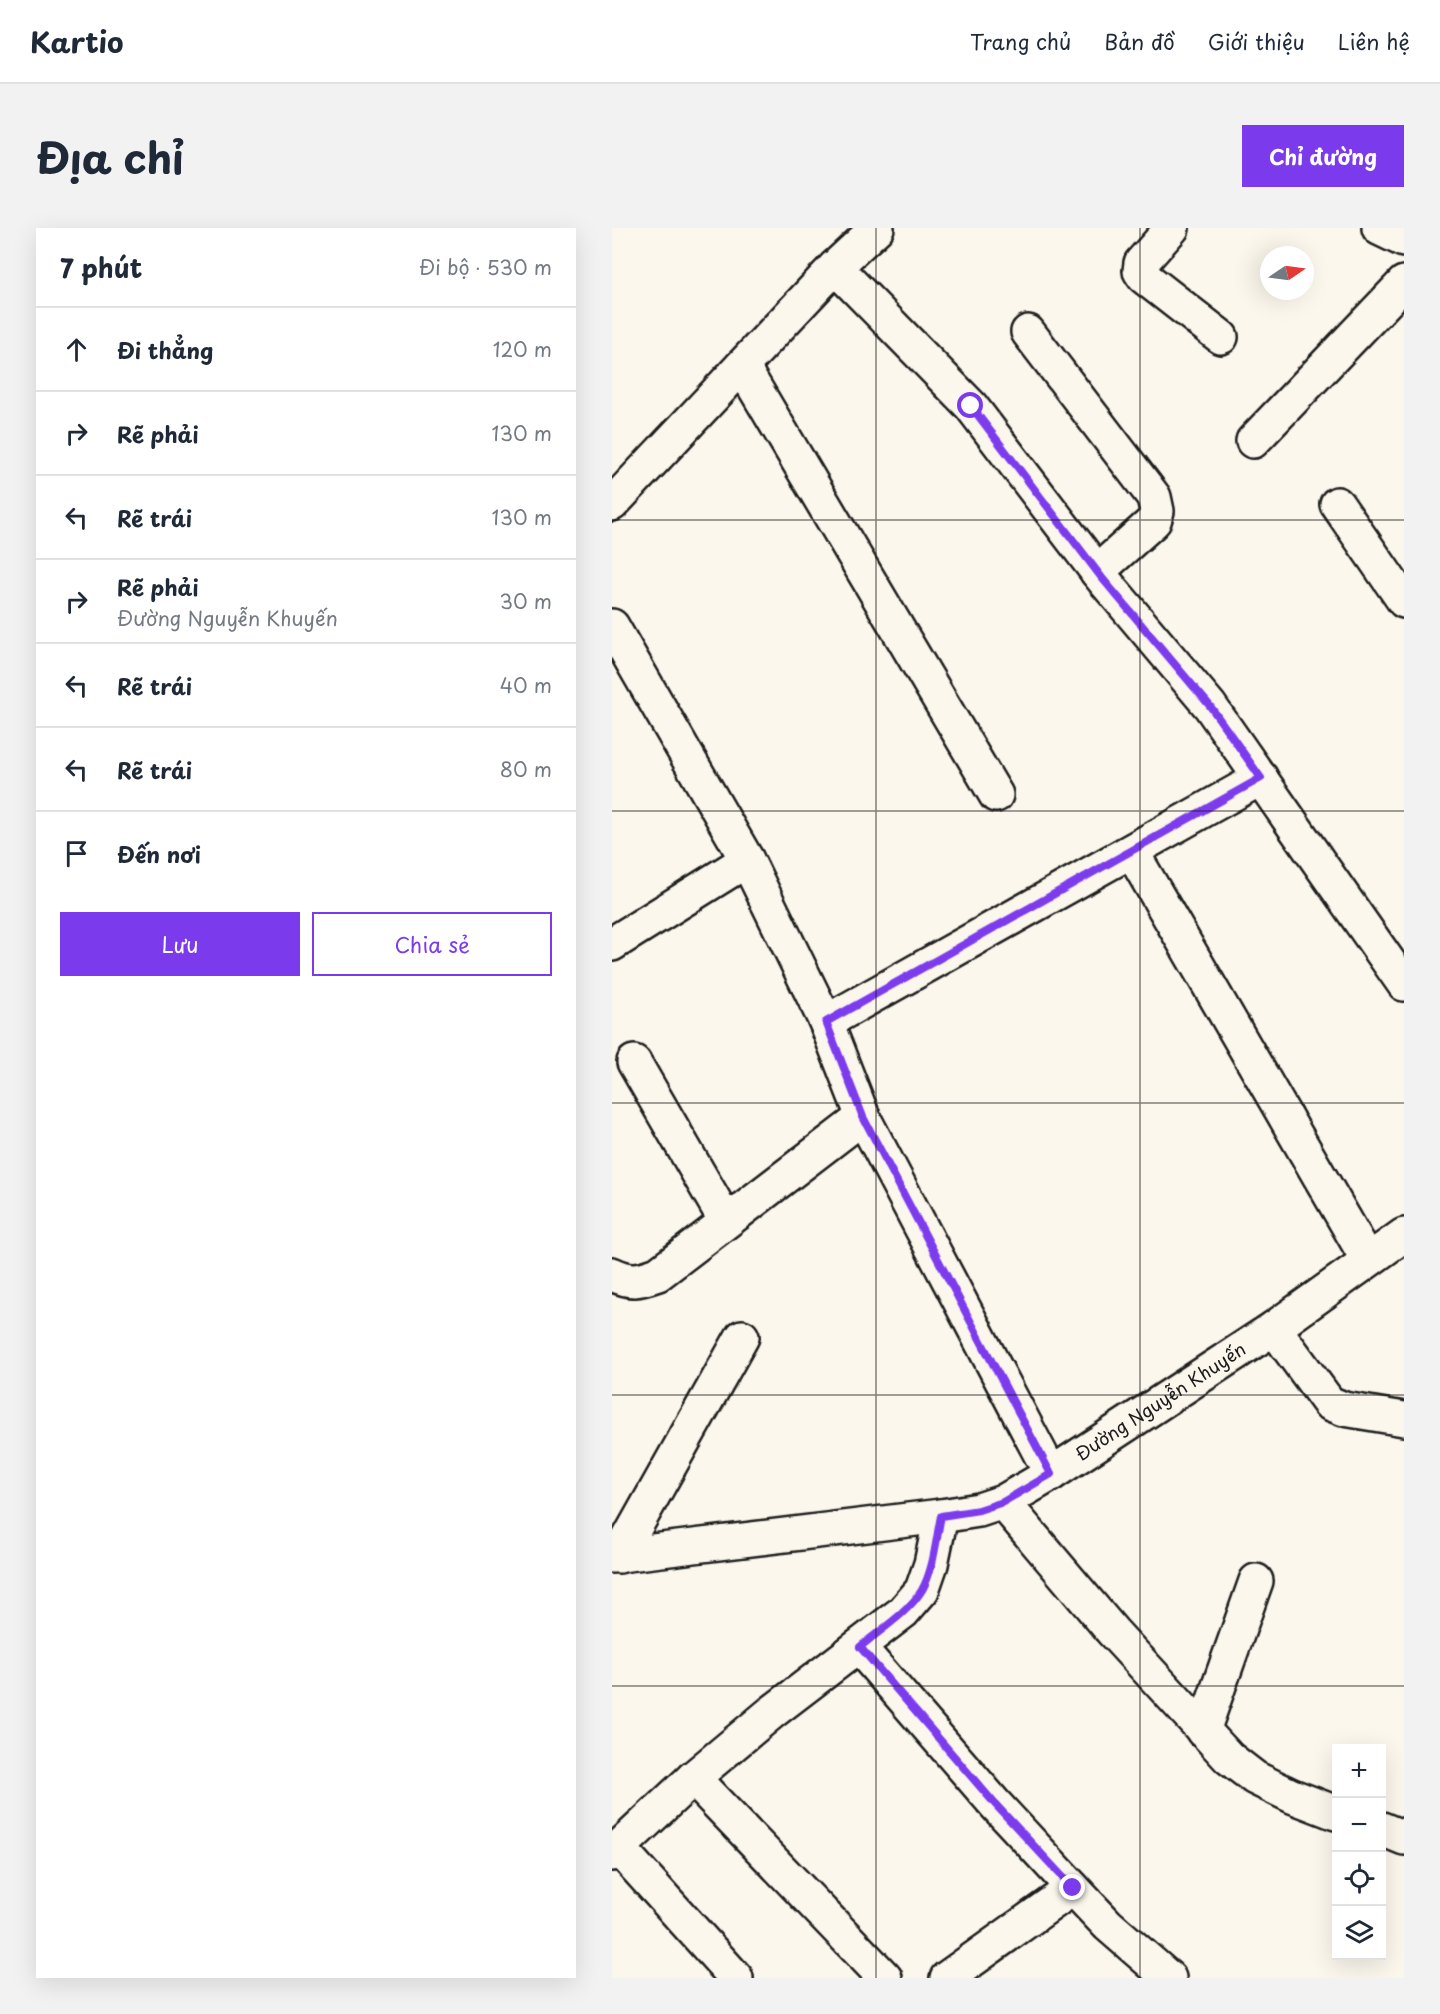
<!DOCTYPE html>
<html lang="vi">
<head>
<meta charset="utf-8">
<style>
  body { margin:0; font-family:"Playpen Sans",sans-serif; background:#f2f2f3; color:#1f2937 }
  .controls { position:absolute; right:18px; bottom:18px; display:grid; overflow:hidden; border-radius:0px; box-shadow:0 6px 24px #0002 }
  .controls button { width:54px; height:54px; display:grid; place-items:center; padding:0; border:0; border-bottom:2px solid #e0e1e3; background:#fff; color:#1f2937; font:30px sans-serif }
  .compass { position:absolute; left:648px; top:18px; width:54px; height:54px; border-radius:50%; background:#fff; box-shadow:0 6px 24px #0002; rotate:77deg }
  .stop { position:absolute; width:18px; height:18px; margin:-14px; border:4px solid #7c3aed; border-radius:50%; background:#fff }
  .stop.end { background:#7c3aed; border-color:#fff; box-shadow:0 2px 6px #0008 }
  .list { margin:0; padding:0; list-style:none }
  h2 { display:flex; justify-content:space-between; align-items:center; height:78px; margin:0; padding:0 24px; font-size:26px }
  h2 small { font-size:20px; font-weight:400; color:#747a83 }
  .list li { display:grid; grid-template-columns:39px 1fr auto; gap:18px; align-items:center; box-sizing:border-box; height:84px; padding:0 24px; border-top:2px solid #e0e1e3 }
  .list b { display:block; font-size:22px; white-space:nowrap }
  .list p { margin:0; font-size:20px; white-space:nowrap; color:#747a83 }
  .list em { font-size:20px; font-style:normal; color:#747a83 }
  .actions { display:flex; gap:12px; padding:18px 24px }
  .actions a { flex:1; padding:14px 0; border:2px solid #7c3aed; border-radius:0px; text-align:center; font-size:21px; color:#7c3aed }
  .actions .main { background:#7c3aed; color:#fff }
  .icon { flex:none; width:33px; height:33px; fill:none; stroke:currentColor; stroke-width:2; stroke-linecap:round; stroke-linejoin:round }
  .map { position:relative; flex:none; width:792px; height:1750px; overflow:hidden; border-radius:0px }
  header { display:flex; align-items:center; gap:36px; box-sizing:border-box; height:84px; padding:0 30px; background:#fff; border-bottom:2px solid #e0e1e3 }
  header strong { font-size:28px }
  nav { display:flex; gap:33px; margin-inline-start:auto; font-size:21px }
  .intro { display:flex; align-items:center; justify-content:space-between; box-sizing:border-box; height:144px; padding:0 36px }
  h1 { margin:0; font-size:42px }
  .button { padding:15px 27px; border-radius:0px; background:#7c3aed; color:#fff; font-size:21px; font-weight:700 }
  main { display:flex; gap:36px; padding:0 36px }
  aside { flex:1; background:#fff; border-radius:0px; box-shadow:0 6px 24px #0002 }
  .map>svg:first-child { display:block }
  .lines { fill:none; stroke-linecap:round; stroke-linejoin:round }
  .minor-casing { stroke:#1c1c1c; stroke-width:38 }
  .minor { stroke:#fbf7ec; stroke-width:33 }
  .route { stroke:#7c3aed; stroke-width:8 }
  .grid { fill:none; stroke:#1c1c1c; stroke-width:1.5; stroke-opacity:0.55 }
  .labels { text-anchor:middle; stroke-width:4.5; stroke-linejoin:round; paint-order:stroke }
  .street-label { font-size:18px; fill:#1c1c1c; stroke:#fbf7ec }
</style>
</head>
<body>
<header>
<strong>Kartio</strong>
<nav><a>Trang chủ</a><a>Bản đồ</a><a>Giới thiệu</a><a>Liên hệ</a></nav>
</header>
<div class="intro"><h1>Địa chỉ</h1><a class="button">Chỉ đường</a></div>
<main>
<aside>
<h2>7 phút<small>Đi bộ · 530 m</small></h2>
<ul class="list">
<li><svg class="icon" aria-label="ahead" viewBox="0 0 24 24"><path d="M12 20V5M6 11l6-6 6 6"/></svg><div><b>Đi thẳng</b></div><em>120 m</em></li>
<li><svg class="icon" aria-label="right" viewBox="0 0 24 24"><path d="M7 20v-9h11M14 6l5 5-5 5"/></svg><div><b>Rẽ phải</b></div><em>130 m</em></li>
<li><svg class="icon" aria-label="left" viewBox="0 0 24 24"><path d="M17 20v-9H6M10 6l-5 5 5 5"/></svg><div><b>Rẽ trái</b></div><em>130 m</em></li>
<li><svg class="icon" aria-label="right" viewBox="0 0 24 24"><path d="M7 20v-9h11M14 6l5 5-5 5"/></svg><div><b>Rẽ phải</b><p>Đường Nguyễn Khuyến</p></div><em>30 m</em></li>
<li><svg class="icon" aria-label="left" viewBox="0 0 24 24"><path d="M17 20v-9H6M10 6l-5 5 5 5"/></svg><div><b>Rẽ trái</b></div><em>40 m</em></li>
<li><svg class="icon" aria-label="left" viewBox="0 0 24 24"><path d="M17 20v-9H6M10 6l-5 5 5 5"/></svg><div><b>Rẽ trái</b></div><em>80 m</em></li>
<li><svg class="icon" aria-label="arrive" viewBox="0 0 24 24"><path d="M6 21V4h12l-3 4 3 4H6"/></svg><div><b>Đến nơi</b></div></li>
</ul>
<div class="actions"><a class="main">Lưu</a><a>Chia sẻ</a></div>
</aside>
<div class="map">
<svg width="792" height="1750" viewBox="0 0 792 1750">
  <rect width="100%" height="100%" fill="#fbf7ec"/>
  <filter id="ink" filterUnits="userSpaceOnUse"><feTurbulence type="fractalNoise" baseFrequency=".0167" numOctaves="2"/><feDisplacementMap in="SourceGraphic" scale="12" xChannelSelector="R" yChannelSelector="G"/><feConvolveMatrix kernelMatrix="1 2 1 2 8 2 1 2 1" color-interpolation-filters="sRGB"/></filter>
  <g filter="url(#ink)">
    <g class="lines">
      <defs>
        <g id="minor">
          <polyline points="560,0 529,35 528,43 532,49 609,109"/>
          <polyline points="767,0 792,12"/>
          <polyline points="223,39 359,178 490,350 598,478 792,756"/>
          <polyline points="416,104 542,269 545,283 542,293 485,344"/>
          <polyline points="130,138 384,567"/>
          <polyline points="641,213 792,55"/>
          <polyline points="0,276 223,39 265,0"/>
          <polyline points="725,276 792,373"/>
          <polyline points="0,398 135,632 214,794 251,889 439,1246"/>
          <polyline points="520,624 756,1032"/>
          <polyline points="0,716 135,632"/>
          <polyline points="214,794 649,550"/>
          <polyline points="22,834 114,993"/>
          <path d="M0,1046C20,1055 26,1053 46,1046L251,889"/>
          <polyline points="662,1100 717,1175 732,1181 792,1191"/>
          <polyline points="391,1274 501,1404 617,1530 643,1550 680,1568 724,1585"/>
          <path id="s1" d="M0,1328L329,1288L367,1282L391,1274L439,1246L662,1100L792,1007"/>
          <polyline points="7,1328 130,1109"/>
          <polyline points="247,1419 383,1576 461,1660 335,1750"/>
          <polyline points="591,1503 644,1353"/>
          <polyline points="81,1550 273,1750"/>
          <polyline points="770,1601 792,1610"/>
          <polyline points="6,1619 124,1750"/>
          <polyline points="0,1626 81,1550 159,1485 291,1384 310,1362 319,1336 329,1288"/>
          <polyline points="461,1660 496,1697 557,1750"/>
        </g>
      </defs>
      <!-- minor casing -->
      <use href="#minor" class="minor-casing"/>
      <!-- minor -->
      <use href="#minor" class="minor"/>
    </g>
  </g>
  <g class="lines" filter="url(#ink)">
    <!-- route -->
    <path class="route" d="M359,178L490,350L598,478L649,550L214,794L251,889L439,1246L391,1274L367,1282L329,1288C324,1311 322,1341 310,1362C296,1385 268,1402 248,1419L383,1576L461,1660"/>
  </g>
  <!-- grid -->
  <path class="grid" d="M264,0V1750M528,0V1750M0,292H792M0,583H792M0,875H792M0,1167H792M0,1458H792"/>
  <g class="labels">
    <!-- street labels -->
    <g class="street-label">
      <text dy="6" stroke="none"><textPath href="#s1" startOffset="582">Đường Nguyễn Khuyến</textPath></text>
    </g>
  </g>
</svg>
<div class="controls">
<button>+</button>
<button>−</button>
<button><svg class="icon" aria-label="locate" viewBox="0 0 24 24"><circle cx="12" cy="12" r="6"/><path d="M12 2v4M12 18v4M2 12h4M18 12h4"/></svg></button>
<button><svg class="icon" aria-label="layers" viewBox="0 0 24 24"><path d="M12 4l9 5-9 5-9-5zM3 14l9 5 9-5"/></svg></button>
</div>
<svg class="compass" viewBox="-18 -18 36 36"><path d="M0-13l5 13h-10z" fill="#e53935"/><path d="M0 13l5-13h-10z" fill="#747a83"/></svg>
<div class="stop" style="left:359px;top:178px"></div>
<div class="stop end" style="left:461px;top:1660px"></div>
</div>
</main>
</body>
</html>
